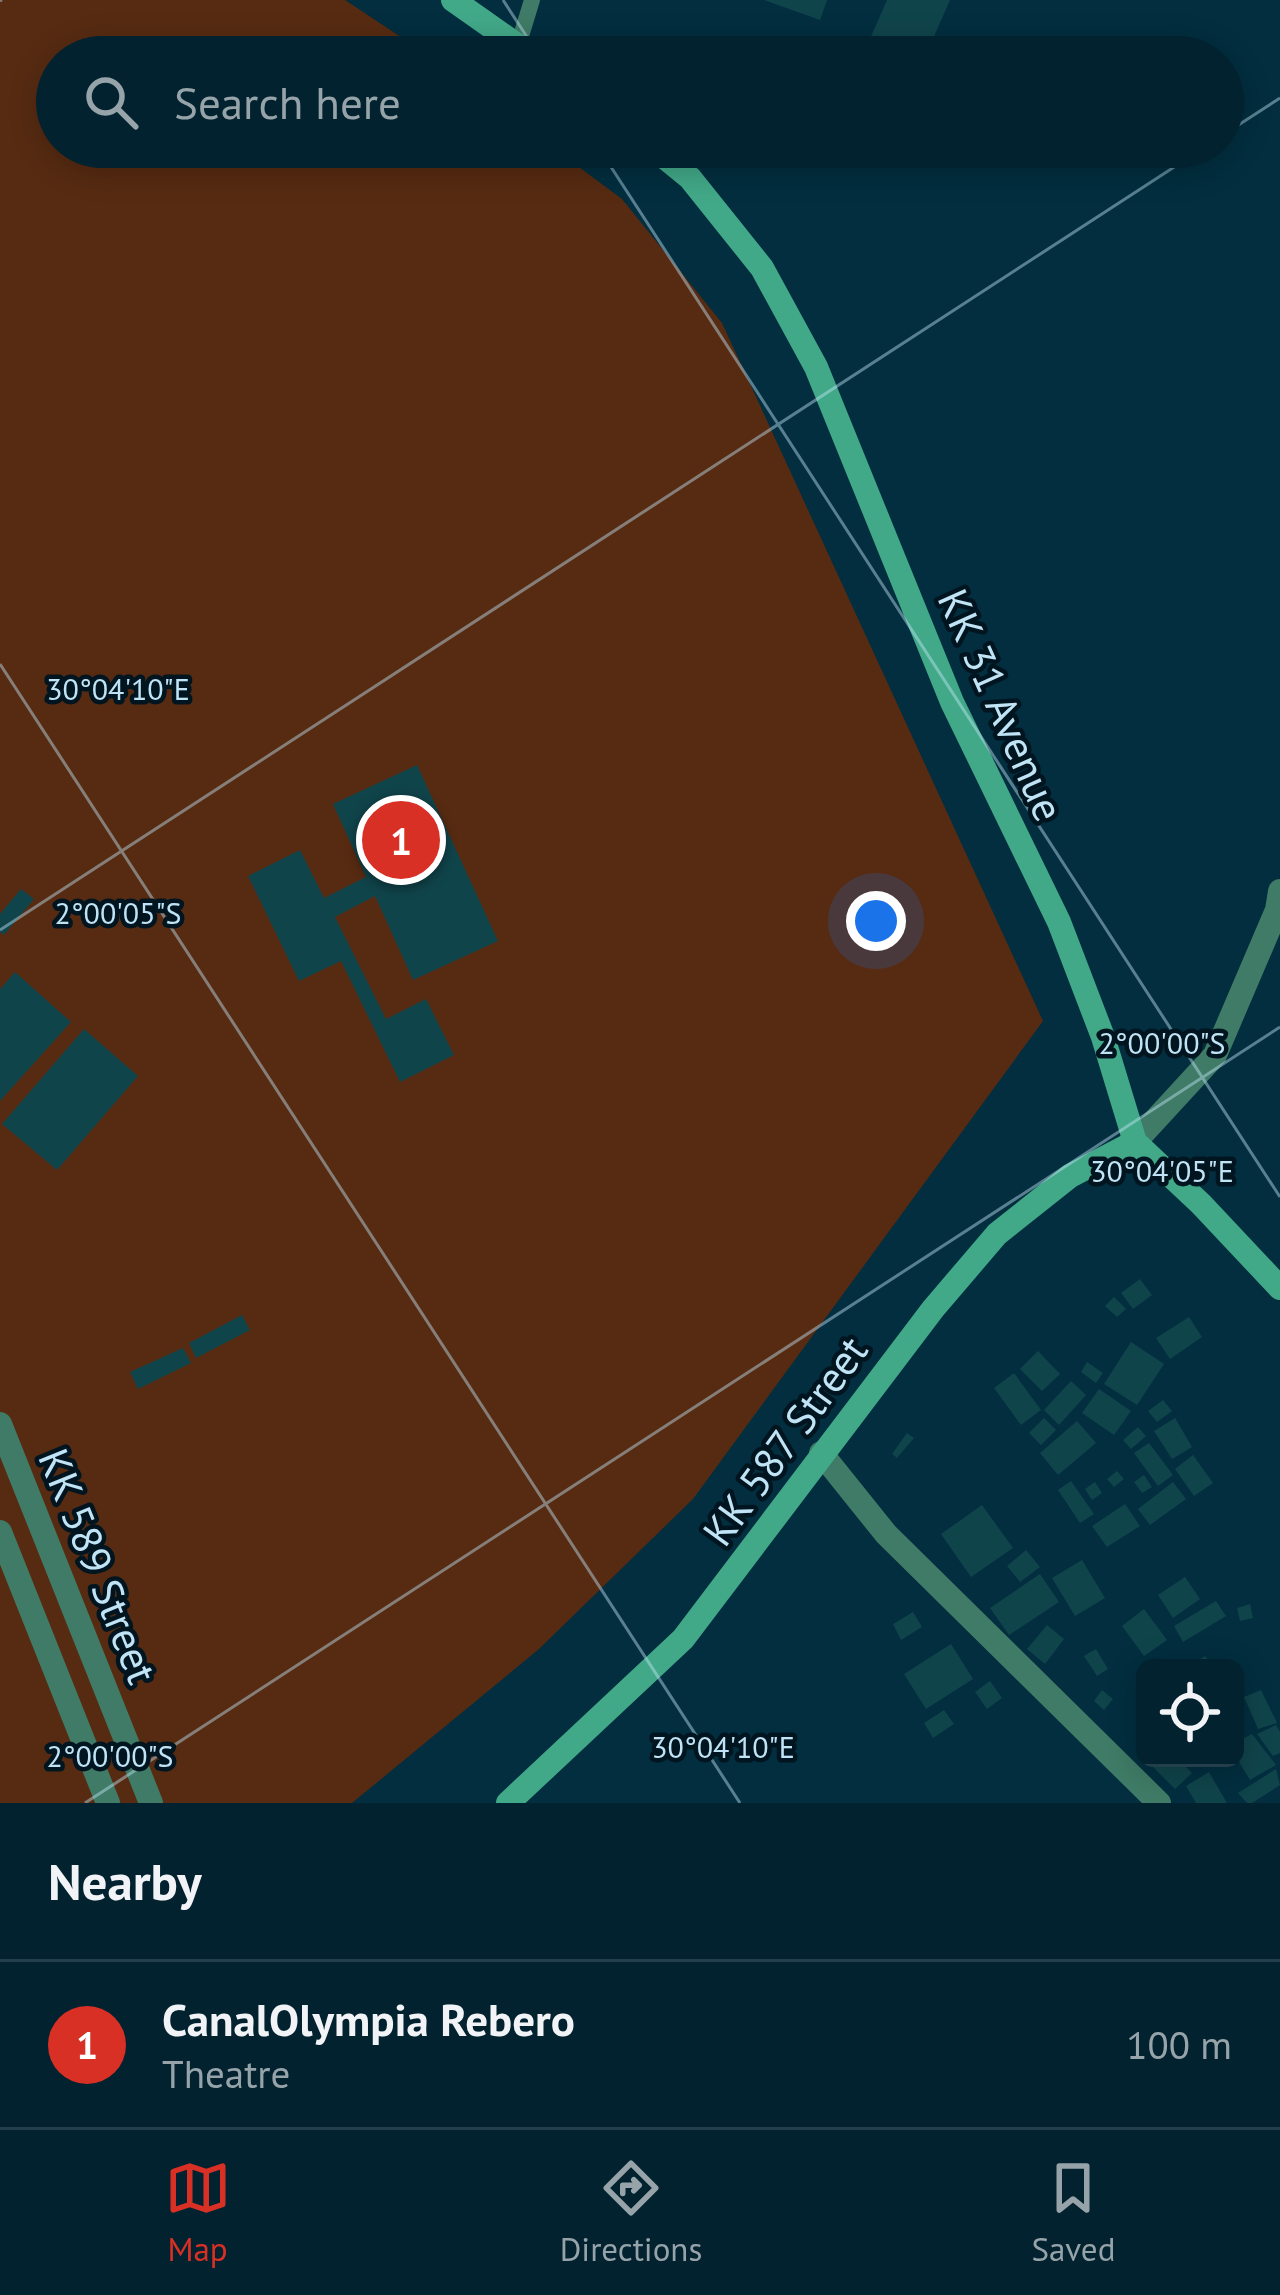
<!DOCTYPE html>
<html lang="en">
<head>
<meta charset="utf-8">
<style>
  body { margin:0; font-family:"PT Sans",sans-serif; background:#0c2a37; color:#f1f3f6 }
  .controls { position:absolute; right:36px; bottom:36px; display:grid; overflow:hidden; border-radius:18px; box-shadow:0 6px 30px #0003 }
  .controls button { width:108px; height:108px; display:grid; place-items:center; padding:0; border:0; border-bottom:3px solid #233f4b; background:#02222f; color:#f1f3f6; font:60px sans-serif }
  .you { position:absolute; left:876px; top:921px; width:42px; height:42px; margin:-30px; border:9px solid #fff; border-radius:50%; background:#1a73e8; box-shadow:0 0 0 18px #1a73e833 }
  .badge { display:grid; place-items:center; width:78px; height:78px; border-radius:50%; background:#d93025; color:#fff; font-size:39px; font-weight:700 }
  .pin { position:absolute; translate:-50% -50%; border:6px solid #fff; box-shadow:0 3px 12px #0006 }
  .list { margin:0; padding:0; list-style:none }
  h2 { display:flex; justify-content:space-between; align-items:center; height:156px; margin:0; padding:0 48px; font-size:51px }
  h2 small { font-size:39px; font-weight:400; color:#96a4aa }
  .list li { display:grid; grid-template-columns:78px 1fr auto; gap:36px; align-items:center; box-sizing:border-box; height:168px; padding:0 48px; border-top:3px solid #233f4b }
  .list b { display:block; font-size:45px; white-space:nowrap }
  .list p { margin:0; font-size:39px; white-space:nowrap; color:#96a4aa }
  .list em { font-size:39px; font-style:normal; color:#96a4aa }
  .icon { flex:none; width:66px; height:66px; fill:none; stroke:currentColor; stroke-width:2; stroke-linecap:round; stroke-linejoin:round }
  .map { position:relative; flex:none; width:1280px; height:1803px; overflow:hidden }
  .search { position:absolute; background:#02222f; box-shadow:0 6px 30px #0003; left:36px; right:36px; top:36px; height:132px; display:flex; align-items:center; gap:30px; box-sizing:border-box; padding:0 42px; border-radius:66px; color:#96a4aa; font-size:45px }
  .sheet { height:324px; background:#02222f }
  nav { display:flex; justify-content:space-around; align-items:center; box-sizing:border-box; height:168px; border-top:3px solid #233f4b; background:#02222f; font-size:33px; color:#96a4aa }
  nav a { display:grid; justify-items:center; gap:6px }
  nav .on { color:#d93025 }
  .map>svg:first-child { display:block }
  .green { fill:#572b12 }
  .building { fill:#10444b }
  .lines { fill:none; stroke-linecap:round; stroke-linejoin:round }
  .lane { stroke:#3f7b66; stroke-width:16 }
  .street { stroke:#3f7b66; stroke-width:24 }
  .secondary { stroke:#42a988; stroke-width:24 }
  .ticks { fill:none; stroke:#c0e4f6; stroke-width:3; stroke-opacity:0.45 }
  .labels { text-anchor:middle; stroke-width:9; stroke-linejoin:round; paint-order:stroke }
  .street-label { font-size:42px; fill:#c0e4f6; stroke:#00151f }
  .ticks-label { font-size:30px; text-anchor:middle; fill:#c0e4f6; stroke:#00151f; stroke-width:9; stroke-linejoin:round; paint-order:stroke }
</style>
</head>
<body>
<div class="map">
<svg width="1280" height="1803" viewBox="0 0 1280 1803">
  <rect width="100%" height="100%" fill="#022e3f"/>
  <!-- green -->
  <polygon class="green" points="0,0 345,0 431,57 57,57 57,147 552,147 622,199 722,323 1043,1021 693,1499 539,1649 352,1803 0,1803"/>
  <!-- building -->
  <g class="building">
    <polygon points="764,0 827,0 820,20"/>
    <polygon points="887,0 950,0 925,57 862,57"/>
    <polygon points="417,765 498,941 413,980 375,896 335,917 386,1019 426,999 454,1055 400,1082 341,961 299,981 248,876 300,850 324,898 366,877 333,804"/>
    <polygon points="21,889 34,899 4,935 0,932 0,914"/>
    <polygon points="15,972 71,1022 0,1101 0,989"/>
    <polygon points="84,1029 138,1076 57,1170 2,1124"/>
    <polygon points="1140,1279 1152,1295 1133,1309 1121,1293"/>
    <polygon points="1114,1297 1126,1309 1117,1317 1105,1306"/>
    <polygon points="242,1315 250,1330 196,1358 189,1343"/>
    <polygon points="1189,1317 1202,1337 1170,1359 1156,1338"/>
    <polygon points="1131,1342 1164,1364 1137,1405 1104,1384"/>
    <polygon points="183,1348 191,1363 138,1389 130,1372"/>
    <polygon points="1038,1351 1060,1374 1042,1391 1020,1369"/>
    <polygon points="1087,1362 1103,1373 1096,1383 1081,1372"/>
    <polygon points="1014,1373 1041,1410 1021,1425 994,1388"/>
    <polygon points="1071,1381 1086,1395 1059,1425 1044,1410"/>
    <polygon points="1099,1389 1131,1411 1114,1435 1082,1413"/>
    <polygon points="1163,1400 1172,1411 1157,1422 1148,1411"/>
    <polygon points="1044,1418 1056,1430 1041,1445 1029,1433"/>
    <polygon points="1175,1418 1192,1447 1172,1459 1154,1431"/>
    <polygon points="1077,1421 1096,1443 1058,1475 1040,1453"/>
    <polygon points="1138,1427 1146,1436 1131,1449 1123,1440"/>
    <polygon points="907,1433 914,1438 897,1458 892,1454"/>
    <polygon points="1149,1443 1173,1475 1158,1486 1134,1453"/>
    <polygon points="1193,1455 1213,1483 1194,1496 1175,1469"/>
    <polygon points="1117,1471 1124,1479 1114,1487 1107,1479"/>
    <polygon points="1144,1475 1152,1487 1142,1493 1134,1482"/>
    <polygon points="1071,1481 1094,1514 1080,1523 1058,1490"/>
    <polygon points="1095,1482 1102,1493 1092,1500 1085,1489"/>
    <polygon points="1173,1482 1186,1499 1150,1525 1138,1509"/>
    <polygon points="1125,1504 1140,1526 1107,1547 1092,1526"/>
    <polygon points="982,1505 1013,1548 971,1577 941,1534"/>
    <polygon points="1026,1550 1040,1567 1020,1582 1007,1566"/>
    <polygon points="1082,1560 1105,1598 1075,1616 1052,1578"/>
    <polygon points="1040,1574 1059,1602 1009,1635 990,1608"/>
    <polygon points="1185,1577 1200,1599 1173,1618 1158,1595"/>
    <polygon points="1216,1601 1226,1616 1183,1642 1174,1626"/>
    <polygon points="1250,1604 1253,1618 1240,1621 1237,1608"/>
    <polygon points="1144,1609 1167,1640 1144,1656 1122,1626"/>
    <polygon points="913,1612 922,1627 901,1640 893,1624"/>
    <polygon points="1047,1625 1064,1639 1045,1664 1027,1649"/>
    <polygon points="951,1644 973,1679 926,1709 904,1674"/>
    <polygon points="1096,1649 1108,1669 1097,1676 1084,1656"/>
    <polygon points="1205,1656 1212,1666 1187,1668"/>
    <polygon points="990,1681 1002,1698 987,1709 975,1692"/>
    <polygon points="1102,1690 1113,1699 1104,1710 1094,1701"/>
    <polygon points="1261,1690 1277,1723 1258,1729 1244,1697"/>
    <polygon points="944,1710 954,1724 933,1738 924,1723"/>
    <polygon points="1276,1725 1280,1732 1280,1753 1273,1756 1257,1734"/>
    <polygon points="1252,1734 1276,1765 1250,1780 1235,1755 1235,1743"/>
    <polygon points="1145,1740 1145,1758 1177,1758 1192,1773 1175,1789 1136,1750"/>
    <polygon points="1276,1769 1280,1785 1252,1803 1247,1803 1238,1793"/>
    <polygon points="1209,1772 1227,1803 1196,1803 1186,1786"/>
  </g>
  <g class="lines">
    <!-- lane -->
    <polyline class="lane" points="518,46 532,0"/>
    <!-- street -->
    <g class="street">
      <polyline points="1135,1142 1215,1055 1277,910 1280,891"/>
      <polyline points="0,1424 151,1803"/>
      <polyline points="821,1453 886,1534 1159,1803"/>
      <polyline points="0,1532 108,1803"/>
    </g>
    <!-- secondary -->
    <g class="secondary">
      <polyline points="453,0 534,57"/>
      <polyline points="652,147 690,178 762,268 816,367 952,702 1059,922 1103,1037 1135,1142 1201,1204 1280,1288"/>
      <polyline points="508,1803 683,1639 933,1309 997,1234 1070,1176 1135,1142"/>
    </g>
  </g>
  <!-- ticks -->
  <path class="ticks" d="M503,0L540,57M0,1L2,0M1223,135L1280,98M598,147L1280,1197M0,664L740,1803M0,930L1205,147M85,1803L1280,1027"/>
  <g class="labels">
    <!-- street labels -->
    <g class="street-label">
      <text transform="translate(1001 705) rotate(66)" y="15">KK 31 Avenue</text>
      <text transform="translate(785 1441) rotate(-54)" y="15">KK 587 Street</text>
      <text transform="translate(98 1566) rotate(68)" y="15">KK 589 Street</text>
    </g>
  </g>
  <g class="ticks-label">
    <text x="118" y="700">30°04'10"E</text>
    <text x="118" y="924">2°00'05"S</text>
    <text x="1162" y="1054">2°00'00"S</text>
    <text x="1162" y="1182">30°04'05"E</text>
    <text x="723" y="1758">30°04'10"E</text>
    <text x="110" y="1767">2°00'00"S</text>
  </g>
</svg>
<div class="controls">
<button><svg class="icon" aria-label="locate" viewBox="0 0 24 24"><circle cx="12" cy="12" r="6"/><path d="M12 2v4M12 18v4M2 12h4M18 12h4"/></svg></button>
</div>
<div class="you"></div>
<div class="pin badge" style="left:401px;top:840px">1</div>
<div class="search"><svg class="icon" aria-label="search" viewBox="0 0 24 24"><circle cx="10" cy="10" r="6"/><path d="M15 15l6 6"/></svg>Search here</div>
</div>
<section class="sheet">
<h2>Nearby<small></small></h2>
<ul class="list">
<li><span class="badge">1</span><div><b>CanalOlympia Rebero</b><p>Theatre</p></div><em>100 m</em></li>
</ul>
</section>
<nav>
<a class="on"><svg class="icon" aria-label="map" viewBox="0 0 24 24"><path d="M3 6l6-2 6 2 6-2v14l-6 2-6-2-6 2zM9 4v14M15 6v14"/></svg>Map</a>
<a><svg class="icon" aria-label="directions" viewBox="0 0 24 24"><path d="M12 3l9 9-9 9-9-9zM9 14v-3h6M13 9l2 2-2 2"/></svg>Directions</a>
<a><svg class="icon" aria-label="saved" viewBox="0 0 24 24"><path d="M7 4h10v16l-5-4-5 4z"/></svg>Saved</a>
</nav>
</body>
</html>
